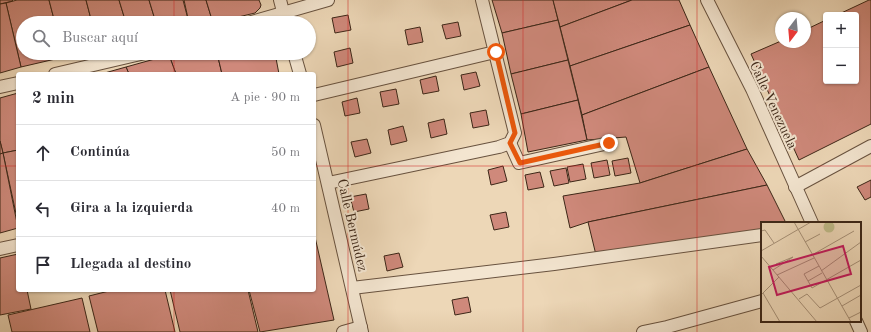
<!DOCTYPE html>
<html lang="es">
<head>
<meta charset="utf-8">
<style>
  body { margin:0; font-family:"Old Standard TT",serif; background:#f2f2f3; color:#2b2b33 }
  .controls { position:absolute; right:12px; top:12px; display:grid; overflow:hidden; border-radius:4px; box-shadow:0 1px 3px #0004 }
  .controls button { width:36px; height:36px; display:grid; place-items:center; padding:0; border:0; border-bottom:1px solid #e1e1e2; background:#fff; color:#2b2b33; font:20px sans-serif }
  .compass { position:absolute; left:775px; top:12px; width:36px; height:36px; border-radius:50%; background:#fff; box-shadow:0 1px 3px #0004; rotate:196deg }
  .stop { position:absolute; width:12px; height:12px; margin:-9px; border:3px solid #ea580c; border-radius:50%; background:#fff }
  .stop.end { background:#ea580c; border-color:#fff; box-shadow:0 1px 4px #0008 }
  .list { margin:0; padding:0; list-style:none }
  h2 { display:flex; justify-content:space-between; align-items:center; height:52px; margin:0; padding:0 16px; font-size:17px }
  h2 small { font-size:13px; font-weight:400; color:#7c7c81 }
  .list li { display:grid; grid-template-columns:26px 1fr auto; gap:12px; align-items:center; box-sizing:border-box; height:56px; padding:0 16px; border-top:1px solid #e1e1e2 }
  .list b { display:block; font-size:15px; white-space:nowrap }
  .list em { font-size:13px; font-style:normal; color:#7c7c81 }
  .icon { flex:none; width:22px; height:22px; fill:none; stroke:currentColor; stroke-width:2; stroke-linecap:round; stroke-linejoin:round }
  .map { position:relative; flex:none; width:871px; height:332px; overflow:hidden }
  .search { position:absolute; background:#fff; box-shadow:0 1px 3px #0004; left:16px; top:16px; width:300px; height:44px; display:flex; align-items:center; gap:10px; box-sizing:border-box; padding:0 14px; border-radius:22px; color:#7c7c81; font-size:15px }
  .panel { position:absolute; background:#fff; box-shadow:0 1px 3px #0004; left:16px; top:72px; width:300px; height:220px; border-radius:4px }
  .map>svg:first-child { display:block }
  .building { fill:#cf897b; stroke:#3c2617 }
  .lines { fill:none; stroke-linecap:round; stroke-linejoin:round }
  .street-casing { stroke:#68523f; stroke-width:14 }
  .street { stroke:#f3e5d0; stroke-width:12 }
  .route { stroke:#ea580c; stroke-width:5 }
  .grid { fill:none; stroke:#d62828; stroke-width:1; stroke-opacity:0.55 }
  .labels { text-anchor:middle; stroke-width:4; stroke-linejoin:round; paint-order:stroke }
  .street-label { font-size:14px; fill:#3c2617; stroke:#f3e5d0 }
  .inset-road { fill:none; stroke:#a69077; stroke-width:1 }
  .view { fill:#c2185b; fill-opacity:0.15; stroke:#c2185b; stroke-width:2 }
  .inset-edge { fill:none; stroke:#3c2617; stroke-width:2 }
</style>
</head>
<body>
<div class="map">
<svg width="871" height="332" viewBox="0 0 871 332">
  <rect width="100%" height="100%" fill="#edd7b7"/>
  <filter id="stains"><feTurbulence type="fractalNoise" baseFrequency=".005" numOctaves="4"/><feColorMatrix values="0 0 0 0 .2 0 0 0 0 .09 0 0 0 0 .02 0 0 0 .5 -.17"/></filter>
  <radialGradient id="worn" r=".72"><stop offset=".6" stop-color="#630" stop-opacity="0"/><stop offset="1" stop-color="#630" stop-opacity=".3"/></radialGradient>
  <!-- building -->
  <g class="building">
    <polygon points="0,0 12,0 13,1 0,4"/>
    <polygon points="17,0 49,0 55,23 23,23 23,53 63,53 64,57 21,67 6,3"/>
    <polygon points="49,0 86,0 92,23 55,23"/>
    <polygon points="86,0 119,0 126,23 92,23"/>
    <polygon points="119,0 149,0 156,23 126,23"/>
    <polygon points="149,0 183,0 189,23 156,23"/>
    <polygon points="184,0 206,0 213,23 189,23"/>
    <polygon points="206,0 259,0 261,5 260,8 255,13 213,23"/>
    <polygon points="492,0 553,0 558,20 502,33"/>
    <polygon points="553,0 632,0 560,27"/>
    <polygon points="632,0 679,0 690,25 570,66 560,27"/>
    <polygon points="869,0 871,0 871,124 799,160 751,54 781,41 781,42 805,42 805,30 826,20 826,81 856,81 856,15 837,15"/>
    <polygon points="6,3 21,67 0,73 0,4"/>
    <polygon points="348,15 351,30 335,33 332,18"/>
    <polygon points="558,20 568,60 511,74 502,33"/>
    <polygon points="458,22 461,36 446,39 442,25"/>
    <polygon points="690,25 709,67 582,115 570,66"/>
    <polygon points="420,27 423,42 408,45 405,30"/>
    <polygon points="350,48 353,63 337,67 334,52"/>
    <polygon points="63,53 84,53 64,57"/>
    <polygon points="176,53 217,53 222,74 176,74 169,55"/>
    <polygon points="217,53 275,53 279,74 222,74"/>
    <polygon points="169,55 176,74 129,74 126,67"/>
    <polygon points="568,60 578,100 521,114 511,74"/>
    <polygon points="126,67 129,74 101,74"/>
    <polygon points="709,67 747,149 640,183 626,137 587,140 582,115"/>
    <polygon points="476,72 480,86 464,90 461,75"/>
    <polygon points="436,76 439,91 423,94 420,80"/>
    <polygon points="396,89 399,104 383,107 380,92"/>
    <polygon points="18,93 18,150 3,153 0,141 0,98"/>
    <polygon points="357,98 360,113 345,116 342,102"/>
    <polygon points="578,100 587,140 528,152 521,114"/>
    <polygon points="486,110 489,125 473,128 470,113"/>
    <polygon points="444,119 447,134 431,138 428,123"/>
    <polygon points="403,126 407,141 391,145 388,130"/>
    <polygon points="367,139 371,153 355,157 351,142"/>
    <polygon points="0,141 3,153 0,154"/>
    <polygon points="747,149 767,185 588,222 570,228 563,196 640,183"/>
    <polygon points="18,150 18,223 3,153"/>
    <polygon points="3,153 18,228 0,233 0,154"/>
    <polygon points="628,158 631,173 615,176 612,161"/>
    <polygon points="607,160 610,175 594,178 591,163"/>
    <polygon points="583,164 586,179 570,182 567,167"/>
    <polygon points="503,166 507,181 491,185 488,170"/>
    <polygon points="566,168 569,183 554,186 550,171"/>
    <polygon points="540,172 544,187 528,190 525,175"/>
    <polygon points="871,180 871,197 865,200 857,187"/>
    <polygon points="767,185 786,223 762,223 762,232 596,255 588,222"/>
    <polygon points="366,194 369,209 354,212 350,197"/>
    <polygon points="506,212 509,227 494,230 490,215"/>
    <polygon points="314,237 315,237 334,320 260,332 249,290 314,290"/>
    <polygon points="399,253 403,267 387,271 384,256"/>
    <polygon points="18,254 18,290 27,290 31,309 0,315 0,258"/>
    <polygon points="113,290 165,290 175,332 98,332 89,296"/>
    <polygon points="170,290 248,290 258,332 180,332"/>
    <polygon points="468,297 471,312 455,315 452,300"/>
    <polygon points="82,298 90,332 12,332 8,315"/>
  </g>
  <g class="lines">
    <defs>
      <g id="street">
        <polyline points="280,0 286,23"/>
        <polyline points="707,0 752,89 812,223"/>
        <polyline points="248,23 328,0"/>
        <polyline points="294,53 300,74"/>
        <polyline points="55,74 145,53"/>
        <polyline points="0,87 18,83"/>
        <polyline points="314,95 495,52"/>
        <polyline points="314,125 362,332"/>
        <polyline points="510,143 519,163 609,143"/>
        <polyline points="328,183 499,147 510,143 515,133 482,0"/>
        <polyline points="795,187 871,146"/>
        <polyline points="0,249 18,245"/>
        <polyline points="352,288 554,264 762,235"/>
        <polyline points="856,321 861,332"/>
        <polyline points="343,332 361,327"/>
        <polyline points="643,332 667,327 762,301"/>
      </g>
    </defs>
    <!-- street casing -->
    <use href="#street" class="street-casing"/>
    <!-- street -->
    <use href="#street" class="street"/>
  </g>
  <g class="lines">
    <!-- route -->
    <polyline class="route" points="496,52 515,133 510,143 520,163 609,143"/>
  </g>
  <!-- grid -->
  <path class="grid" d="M174,0V23M348,0V332M523,0V332M697,0V332M174,53V74M0,166H18M314,166H871M174,290V332"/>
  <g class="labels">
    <!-- street labels -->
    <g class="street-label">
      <text transform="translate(774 105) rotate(65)" y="5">Calle Venezuela</text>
      <text transform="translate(353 225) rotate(77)" y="5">Calle Bermúdez</text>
    </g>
  </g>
  <!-- overview -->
  <g transform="translate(761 222)">
    <rect width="100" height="100" fill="#edd7b7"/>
    <path d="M62.5 5a5.5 5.5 0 1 1 11 0a5.5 5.5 0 1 1-11 0Z" fill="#c0bc89"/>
    <path class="inset-road" d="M33,0L90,100M0,9L4,8L13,21M44,20L59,12M0,29L50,0M51,33L93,9M0,34L56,100M15,42L32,35M58,44L43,52L51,66L100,38M12,48L32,35M60,49L100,20M16,53L53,36M47,59L61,51M2,71L19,100M0,73L18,55M38,77L46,72L59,86L100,63M81,84L100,73M88,96L100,90"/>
    <path class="view" d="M82,24L90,52L16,73L8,45Z"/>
    <rect width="100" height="100" class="inset-edge"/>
  </g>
  <rect width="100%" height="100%" filter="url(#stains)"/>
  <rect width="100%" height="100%" fill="url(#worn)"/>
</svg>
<div class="controls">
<button>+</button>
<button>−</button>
</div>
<svg class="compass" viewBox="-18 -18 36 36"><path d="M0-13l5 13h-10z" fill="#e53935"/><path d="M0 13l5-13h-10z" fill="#7c7c81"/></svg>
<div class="stop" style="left:496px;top:52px"></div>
<div class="stop end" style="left:609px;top:143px"></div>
<div class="search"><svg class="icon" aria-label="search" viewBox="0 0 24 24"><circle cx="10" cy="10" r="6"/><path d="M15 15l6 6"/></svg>Buscar aquí</div>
<section class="panel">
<h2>2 min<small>A pie · 90 m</small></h2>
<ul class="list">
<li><svg class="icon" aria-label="ahead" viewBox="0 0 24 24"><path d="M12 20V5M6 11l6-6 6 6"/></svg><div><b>Continúa</b></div><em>50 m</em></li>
<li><svg class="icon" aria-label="left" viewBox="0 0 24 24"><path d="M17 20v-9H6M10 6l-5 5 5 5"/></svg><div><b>Gira a la izquierda</b></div><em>40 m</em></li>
<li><svg class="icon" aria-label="arrive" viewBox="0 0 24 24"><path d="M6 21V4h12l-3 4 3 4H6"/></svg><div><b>Llegada al destino</b></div></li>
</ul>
</section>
</div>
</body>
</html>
